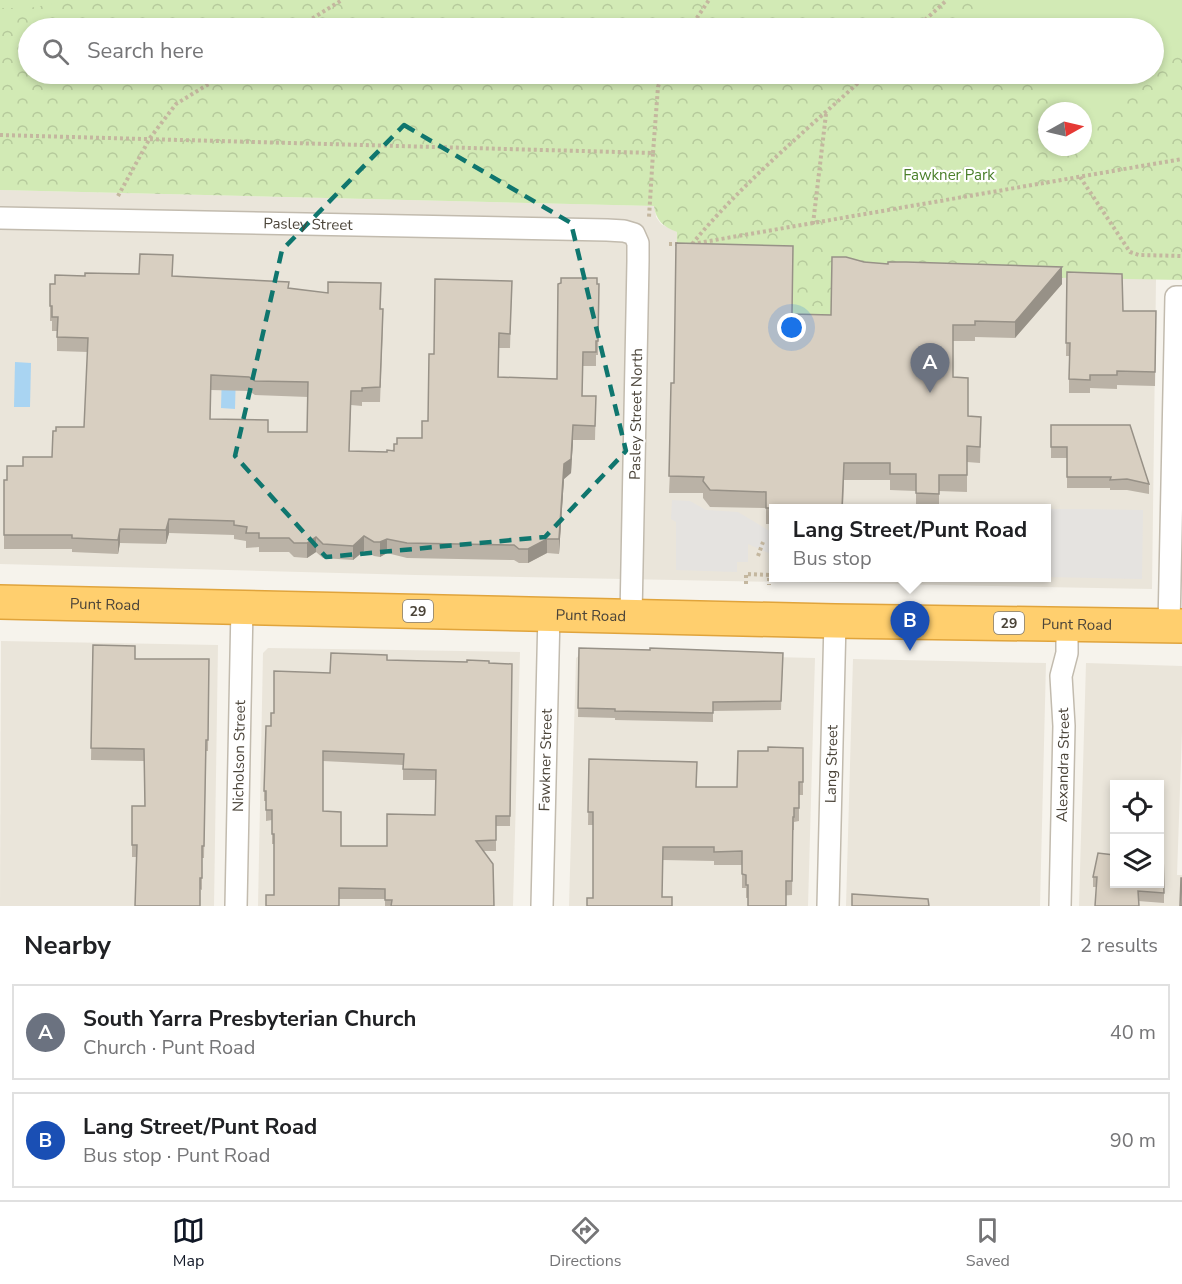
<!DOCTYPE html>
<html lang="en">
<head>
<meta charset="utf-8">
<style>
  body { margin:0; font-family:"Nunito Sans",sans-serif; background:#f2f2f2; color:#202124 }
  .controls { position:absolute; right:18px; bottom:18px; display:grid; overflow:hidden; border-radius:0px; box-shadow:0 3px 9px #0003 }
  .controls button { width:54px; height:54px; display:grid; place-items:center; padding:0; border:0; border-bottom:2px solid #e0e0e0; background:#fff; color:#202124; font:30px sans-serif }
  .compass { position:absolute; left:1038px; top:102px; width:54px; height:54px; border-radius:50%; background:#fff; box-shadow:0 3px 9px #0003; rotate:82deg }
  .you { position:absolute; left:792px; top:328px; width:21px; height:21px; margin:-15px; border:4px solid #fff; border-radius:50%; background:#1a73e8; box-shadow:0 0 0 9px #1a73e833 }
  .badge { display:grid; place-items:center; width:39px; height:39px; border-radius:50%; background:#111827; color:#fff; font-size:20px; font-weight:700 }
  .pin { position:absolute; translate:-50% -50px; filter:drop-shadow(0 2px 3px #0008) }
  .pin::after { content:''; position:absolute; top:32px; width:21px; height:18px; background:inherit; clip-path:polygon(0 0,100% 0,50% 100%) }
  .popup { position:absolute; left:769px; top:504px; width:282px; height:78px; box-sizing:border-box; display:grid; place-content:center; border-radius:0px; background:#fff; filter:drop-shadow(0 2px 4px #0005); font-size:20px; white-space:nowrap; color:#757577 }
  .popup b { font-size:22px; color:#202124 }
  .popup::after { content:''; position:absolute; left:50%; top:100%; margin-left:-12px; border:12px solid transparent; border-top-color:#fff }
  .list { margin:0; padding:0; list-style:none }
  h2 { display:flex; justify-content:space-between; align-items:center; height:78px; margin:0; padding:0 24px; font-size:26px }
  h2 small { font-size:20px; font-weight:400; color:#757577 }
  .list li { display:grid; grid-template-columns:39px 1fr auto; gap:18px; align-items:center; box-sizing:border-box; height:96px; margin:0 12px 12px; padding:0 12px; border:2px solid #e0e0e0; border-radius:0px }
  .list b { display:block; font-size:22px; white-space:nowrap }
  .list p { margin:0; font-size:20px; white-space:nowrap; color:#757577 }
  .list em { font-size:20px; font-style:normal; color:#757577 }
  .icon { flex:none; width:33px; height:33px; fill:none; stroke:currentColor; stroke-width:2; stroke-linecap:round; stroke-linejoin:round }
  .map { position:relative; flex:none; width:1182px; height:906px; overflow:hidden }
  .search { position:absolute; background:#fff; box-shadow:0 3px 9px #0003; left:18px; right:18px; top:18px; height:66px; display:flex; align-items:center; gap:15px; box-sizing:border-box; padding:0 21px; border-radius:33px; color:#757577; font-size:22px }
  .sheet { height:294px; background:#fff }
  nav { display:flex; justify-content:space-around; align-items:center; box-sizing:border-box; height:84px; border-top:2px solid #e0e0e0; background:#fff; font-size:16px; color:#757577 }
  nav a { display:grid; justify-items:center; gap:3px }
  nav .on { color:#111827 }
  .map>svg:first-child { display:block }
  .residential { fill:#eae5da; fill-rule:evenodd }
  .park { fill:url(#park-crowns); fill-rule:evenodd }
  .garden { fill:#d2eab5 }
  .parking { fill:#e5e3e0 }
  .water { fill:#a9d4f2 }
  .lines { fill:none; stroke-linecap:round; stroke-linejoin:round }
  .street-casing { stroke:#c2bbae; stroke-width:24 }
  .highway-casing { stroke:#e0a43c; stroke-width:36 }
  .path { stroke:#c4b79f; stroke-width:4; stroke-dasharray:3 3; stroke-linecap:butt }
  .street { stroke:#fff; stroke-width:21 }
  .highway { stroke:#ffcf6e; stroke-width:33 }
  .wall { fill:#bab2a6; fill-rule:evenodd }
  .shaded-wall { fill:#979187 }
  .building { fill:#d8cfc1; stroke:#979187; stroke-width:1.5; fill-rule:evenodd }
  .marked { fill:none; stroke:#0f766e; stroke-width:4.5; stroke-dasharray:12 8; stroke-linejoin:round }
  .labels { text-anchor:middle; stroke-width:4.5; stroke-linejoin:round; paint-order:stroke }
  .shield { fill:#fff; stroke:#817c74; stroke-width:1.5 }
  .shield-label { font-size:14px; font-weight:bold; fill:#4b4439 }
  .park-label { font-size:15px; fill:#4a7f2a; stroke:#fff }
  .street-label { font-size:15px; fill:#4b4439; stroke:#fff }
</style>
</head>
<body>
<div class="map">
<svg width="1182" height="906" viewBox="0 0 1182 906">
  <defs>
    <pattern id="park-crowns" width="20" height="18" patternUnits="userSpaceOnUse" patternTransform="scale(1.5)"><rect width="20" height="18" fill="#d2eab5"/><path d="M2 6a3 3 0 1 1 6 0M12 15a3 3 0 1 1 6 0" fill="none" stroke="#b6ca9c"/></pattern>
  </defs>
  <rect width="100%" height="100%" fill="#f6f3ec"/>
  <!-- residential -->
  <g class="residential">
    <path d="M0,190L655,206L656,217L661,224L677,232L676,259L793,263V273L1156,279L1152,589L415,575L0,564ZM774,508H1046V578H774Z"/>
    <polygon points="1,641 218,645 214,906 0,906"/>
    <polygon points="268,648 520,652 513,906 258,906 263,653"/>
    <polygon points="614,653 815,658 808,906 569,906 576,658 581,654"/>
    <polygon points="853,659 1046,663 1040,906 846,906"/>
    <path d="M1086,663L1182,666V732L1177,875H1182V906H1079ZM1114,784H1160V884H1114Z"/>
  </g>
  <!-- park -->
  <path class="park" d="M0,0H1182V280L847,274V308L808,335L676,260L677,232C663,227 656,220 654,206L0,190ZM28,28H1154V74H28ZM1047,111H1083V147H1047Z"/>
  <!-- garden -->
  <g class="garden">
    <polygon points="0,0 74,0 29,8 0,8"/>
    <polygon points="992,0 1182,0 1182,36 1154,65 1154,28 984,28 974,19"/>
    <polygon points="1029,74 1145,74 1088,132 1083,127 1083,111 1067,111"/>
  </g>
  <!-- parking -->
  <g class="parking">
    <polygon points="672,500 690,501 706,510 738,512 773,533 773,555 748,544 748,562 737,562 737,572 676,570 676,522 671,519"/>
    <polygon points="1032,508 1143,510 1142,579 1047,577 1046,508"/>
  </g>
  <!-- water -->
  <g class="water">
    <polygon points="15,362 31,363 30,407 14,407"/>
    <polygon points="222,371 236,371 235,409 221,408"/>
  </g>
  <g class="lines">
    <defs>
      <g id="street">
        <path id="s1" d="M0,218L607,230L624,231L634,234L638,243V261L631,616"/>
        <polyline points="1169,626 1176,297 1182,297"/>
        <path id="s2" d="M236,906L242,607"/>
        <path id="s3" d="M542,906L549,614"/>
        <path id="s4" d="M828,906L835,621"/>
        <path id="s5" d="M1060,906L1064,726L1061,676L1067,653V624"/>
      </g>
      <g id="highway">
        <path id="s6" d="M0,602L835,621L1182,626"/>
      </g>
    </defs>
    <!-- street casing -->
    <use href="#street" class="street-casing"/>
    <!-- highway casing -->
    <use href="#highway" class="highway-casing"/>
    <!-- path -->
    <g class="path">
      <polyline points="297,28 342,0"/>
      <polyline points="690,28 709,0"/>
      <polyline points="916,28 947,0"/>
      <polyline points="0,135 653,153 649,217"/>
      <polyline points="653,153 658,87 662,74"/>
      <polyline points="1080,177 1130,252 1139,255 1182,256"/>
      <polyline points="118,196 150,138 176,104 225,74"/>
      <polyline points="813,224 826,114"/>
      <polyline points="669,244 679,244"/>
      <polyline points="692,244 1182,159"/>
      <path d="M692,244C744,181 808,129 868,74"/>
      <polyline points="758,556 763,542"/>
      <polyline points="746,584 746,574 769,575 769,585"/>
    </g>
    <!-- street -->
    <use href="#street" class="street"/>
    <!-- highway -->
    <use href="#highway" class="highway"/>
  </g>
  <!-- wall -->
  <g class="wall">
    <polygon points="864,262 1062,284 1015,338 975,337 975,341 953,341 953,377 968,416 981,433 980,463 967,462 967,492 939,491 939,508 916,508 916,491 890,490 890,480 844,480 843,508 774,508 774,524 766,524 766,508 710,507 703,498 703,493 669,493 674,383 792,314 831,315"/>
    <polygon points="1067,272 1123,311 1156,311 1155,386 1117,385 1117,389 1090,388 1090,393 1069,393 1069,356 1066,356"/>
    <path d="M85,276H173L289,289L380,309L383,324L380,402H362V406L351,405L349,451L387,452L422,438L428,421L434,354L512,281L510,348H499L498,377L557,379L597,284H599L598,355H596V366H583L582,396H596L595,440H573L571,473L564,479L559,554L547,553L528,563H519L514,560L407,558L387,553L380,557L374,556L364,551L353,560L323,558L316,552L307,558L294,557L289,552H259V547L246,548V541L234,539V535L169,533L166,544L120,543L118,554L72,552V549H4V480H7L23,466L52,457L56,431L84,427L88,352L57,351V331H52V321H50V306L55,284ZM211,390L249,391L255,395L308,397L307,432H268L210,419Z"/>
    <polygon points="1051,425 1149,484 1149,494 1127,490 1110,490 1110,488 1067,488 1067,458 1051,458"/>
    <polygon points="93,645 135,659 209,659 208,751 206,751 204,858 202,858 202,890 137,857 132,857 132,806 145,806 144,761 91,760"/>
    <polygon points="579,648 783,653 781,710 713,711 713,722 615,720 615,718 578,717"/>
    <path d="M387,660L512,664L510,826H496V851H484L494,906H385V899H339L274,895V844H272V820L266,821V801H264V791L271,726L274,713L330,673ZM323,761L403,765V780H436L435,815L387,846H341L323,811Z"/>
    <polygon points="803,748 803,795 799,795 799,821 794,822 794,830 793,830 792,895 746,898 746,888 742,888 742,865 714,865 714,861 663,860 593,898 593,825 588,825 589,759 697,787 737,787 768,751"/>
    <polygon points="1098,853 1164,893 1164,903 1138,901 1096,887 1093,887 1093,877"/>
  </g>
  <!-- shaded-wall -->
  <g class="shaded-wall">
    <polygon points="1062,267 1062,284 1015,338 1015,322"/>
    <polygon points="573,425 573,440 571,473 564,479 559,554 559,539 564,464"/>
    <polygon points="169,519 169,533 166,544 166,530"/>
    <polygon points="120,529 120,543 118,554 118,540"/>
    <polygon points="364,536 364,551 353,560 353,546"/>
    <polygon points="316,537 316,552 307,558 307,543"/>
    <polygon points="387,539 387,553 380,557 380,542"/>
    <polygon points="547,539 547,553 528,563 528,549"/>
  </g>
  <!-- building -->
  <g class="building">
    <polygon points="676,243 793,246 792,314 831,315 832,257 846,257 864,262 888,264 888,262 906,262 1062,267 1015,322 975,321 975,325 953,325 953,377 968,378 968,416 981,417 980,447 967,446 967,475 939,475 939,494 916,493 916,474 890,474 890,463 844,463 842,508 766,508 766,492 710,490 703,481 704,477 669,476 671,383 674,383"/>
    <path d="M140,254L173,255L172,276L289,282L288,288L328,293V282L381,283L380,309H383L380,387L362,388V391H351L349,451L387,452V450L394,451V444H397V438H422V421H428L429,354H434L435,279L512,281L510,334L499,333L498,377L557,379L558,284L561,283V278H597V284H599L598,341H596V352H583L582,396H596L595,426L573,425L571,459L564,464L559,539H547L528,549H519L514,545L407,543L387,539L380,542H374L364,536L353,546L323,544L316,537L307,543H294L289,538H259V533H246L247,527L234,525V521L169,519L166,530L120,529L118,540L72,538V535H4V480H7V466H23V457H52L53,431H56V427H84L88,338L57,337L58,317H52V306H50V284H55V275L85,276V273L139,274ZM211,375L249,377L255,381L308,382L307,432H268V420L210,419Z"/>
    <polygon points="1067,272 1122,274 1123,311 1156,311 1155,372 1117,371 1117,375 1090,375 1090,380 1069,379 1070,343 1066,343"/>
    <polygon points="1051,425 1130,425 1149,484 1127,479 1110,480 1111,477 1067,477 1067,447 1051,447"/>
    <polygon points="93,645 135,646 135,659 209,659 208,740 206,740 204,846 202,846 202,878 200,878 200,906 135,906 137,845 132,845 132,806 145,806 144,749 91,748"/>
    <polygon points="579,648 650,650 650,648 783,653 781,701 713,702 713,713 615,711 615,709 578,708"/>
    <path d="M331,653L387,655V660L467,662V660L489,661V663L512,664L510,816H496V840L476,841L493,864L494,906H391L392,900H385V889L339,888V906H266V895H274V834H272V810H266V791H264L266,726H271V713H274V671L330,673ZM323,751L404,754L403,769L436,770L435,815L387,814V846H341V812L323,811Z"/>
    <polygon points="768,747 803,748 803,782 799,782 799,808 794,808 794,817 793,817 792,881 786,881 786,906 748,906 748,885 746,885 746,875 742,874 742,851 714,852 714,847 663,847 662,897 672,897 672,906 587,906 587,898 593,898 593,812 588,812 589,759 697,762 696,787 737,787 738,751 768,751"/>
    <polygon points="1160,852 1163,853 1164,893 1138,891 1139,906 1095,906 1097,877 1093,877 1098,853 1114,855 1114,884 1160,884"/>
    <polygon points="1181,878 1182,878 1182,906 1180,906"/>
    <polygon points="852,894 928,899 929,906 852,906"/>
  </g>
  <!-- marked area -->
  <path class="marked" d="M404,125L571,223L626,451L545,537L326,557L235,456L282,250Z"/>
  <g class="labels">
    <!-- shield labels -->
    <g class="shield">
      <rect x="403" y="600" width="30" height="22" rx="4.5"/>
      <rect x="994" y="612" width="30" height="22" rx="4.5"/>
    </g>
    <g class="shield-label">
      <text x="418" y="616">29</text>
      <text x="1009" y="628">29</text>
    </g>
    <!-- park labels -->
    <g class="park-label">
      <text x="949" y="180">Fawkner Park</text>
    </g>
    <!-- street labels -->
    <g class="street-label">
      <text dy="5" stroke="none"><textPath href="#s1" startOffset="308">Pasley Street</textPath></text>
      <text transform="translate(636 414) rotate(-89)" y="5">Pasley Street North</text>
      <text dy="5" stroke="none"><textPath href="#s6" startOffset="105">Punt Road</textPath></text>
      <text dy="5" stroke="none"><textPath href="#s6" startOffset="591">Punt Road</textPath></text>
      <text dy="5" stroke="none"><textPath href="#s6" startOffset="1077">Punt Road</textPath></text>
      <text dy="5" stroke="none"><textPath href="#s2" startOffset="150">Nicholson Street</textPath></text>
      <text dy="5" stroke="none"><textPath href="#s3" startOffset="146">Fawkner Street</textPath></text>
      <text dy="5" stroke="none"><textPath href="#s4" startOffset="142">Lang Street</textPath></text>
      <text dy="5" stroke="none"><textPath href="#s5" startOffset="141">Alexandra Street</textPath></text>
    </g>
  </g>
</svg>
<div class="controls">
<button><svg class="icon" aria-label="locate" viewBox="0 0 24 24"><circle cx="12" cy="12" r="6"/><path d="M12 2v4M12 18v4M2 12h4M18 12h4"/></svg></button>
<button><svg class="icon" aria-label="layers" viewBox="0 0 24 24"><path d="M12 4l9 5-9 5-9-5zM3 14l9 5 9-5"/></svg></button>
</div>
<svg class="compass" viewBox="-18 -18 36 36"><path d="M0-13l5 13h-10z" fill="#e53935"/><path d="M0 13l5-13h-10z" fill="#757577"/></svg>
<div class="you"></div>
<div class="pin badge" style="left:930px;top:393px;background:#6b7280">A</div>
<div class="pin badge" style="left:910px;top:651px;background:#1a4fb4">B</div>
<div class="popup"><b>Lang Street/Punt Road</b>Bus stop</div>
<div class="search"><svg class="icon" aria-label="search" viewBox="0 0 24 24"><circle cx="10" cy="10" r="6"/><path d="M15 15l6 6"/></svg>Search here</div>
</div>
<section class="sheet">
<h2>Nearby<small>2 results</small></h2>
<ul class="list">
<li><span class="badge" style="background:#6b7280">A</span><div><b>South Yarra Presbyterian Church</b><p>Church · Punt Road</p></div><em>40 m</em></li>
<li><span class="badge" style="background:#1a4fb4">B</span><div><b>Lang Street/Punt Road</b><p>Bus stop · Punt Road</p></div><em>90 m</em></li>
</ul>
</section>
<nav>
<a class="on"><svg class="icon" aria-label="map" viewBox="0 0 24 24"><path d="M3 6l6-2 6 2 6-2v14l-6 2-6-2-6 2zM9 4v14M15 6v14"/></svg>Map</a>
<a><svg class="icon" aria-label="directions" viewBox="0 0 24 24"><path d="M12 3l9 9-9 9-9-9zM9 14v-3h6M13 9l2 2-2 2"/></svg>Directions</a>
<a><svg class="icon" aria-label="saved" viewBox="0 0 24 24"><path d="M7 4h10v16l-5-4-5 4z"/></svg>Saved</a>
</nav>
</body>
</html>
